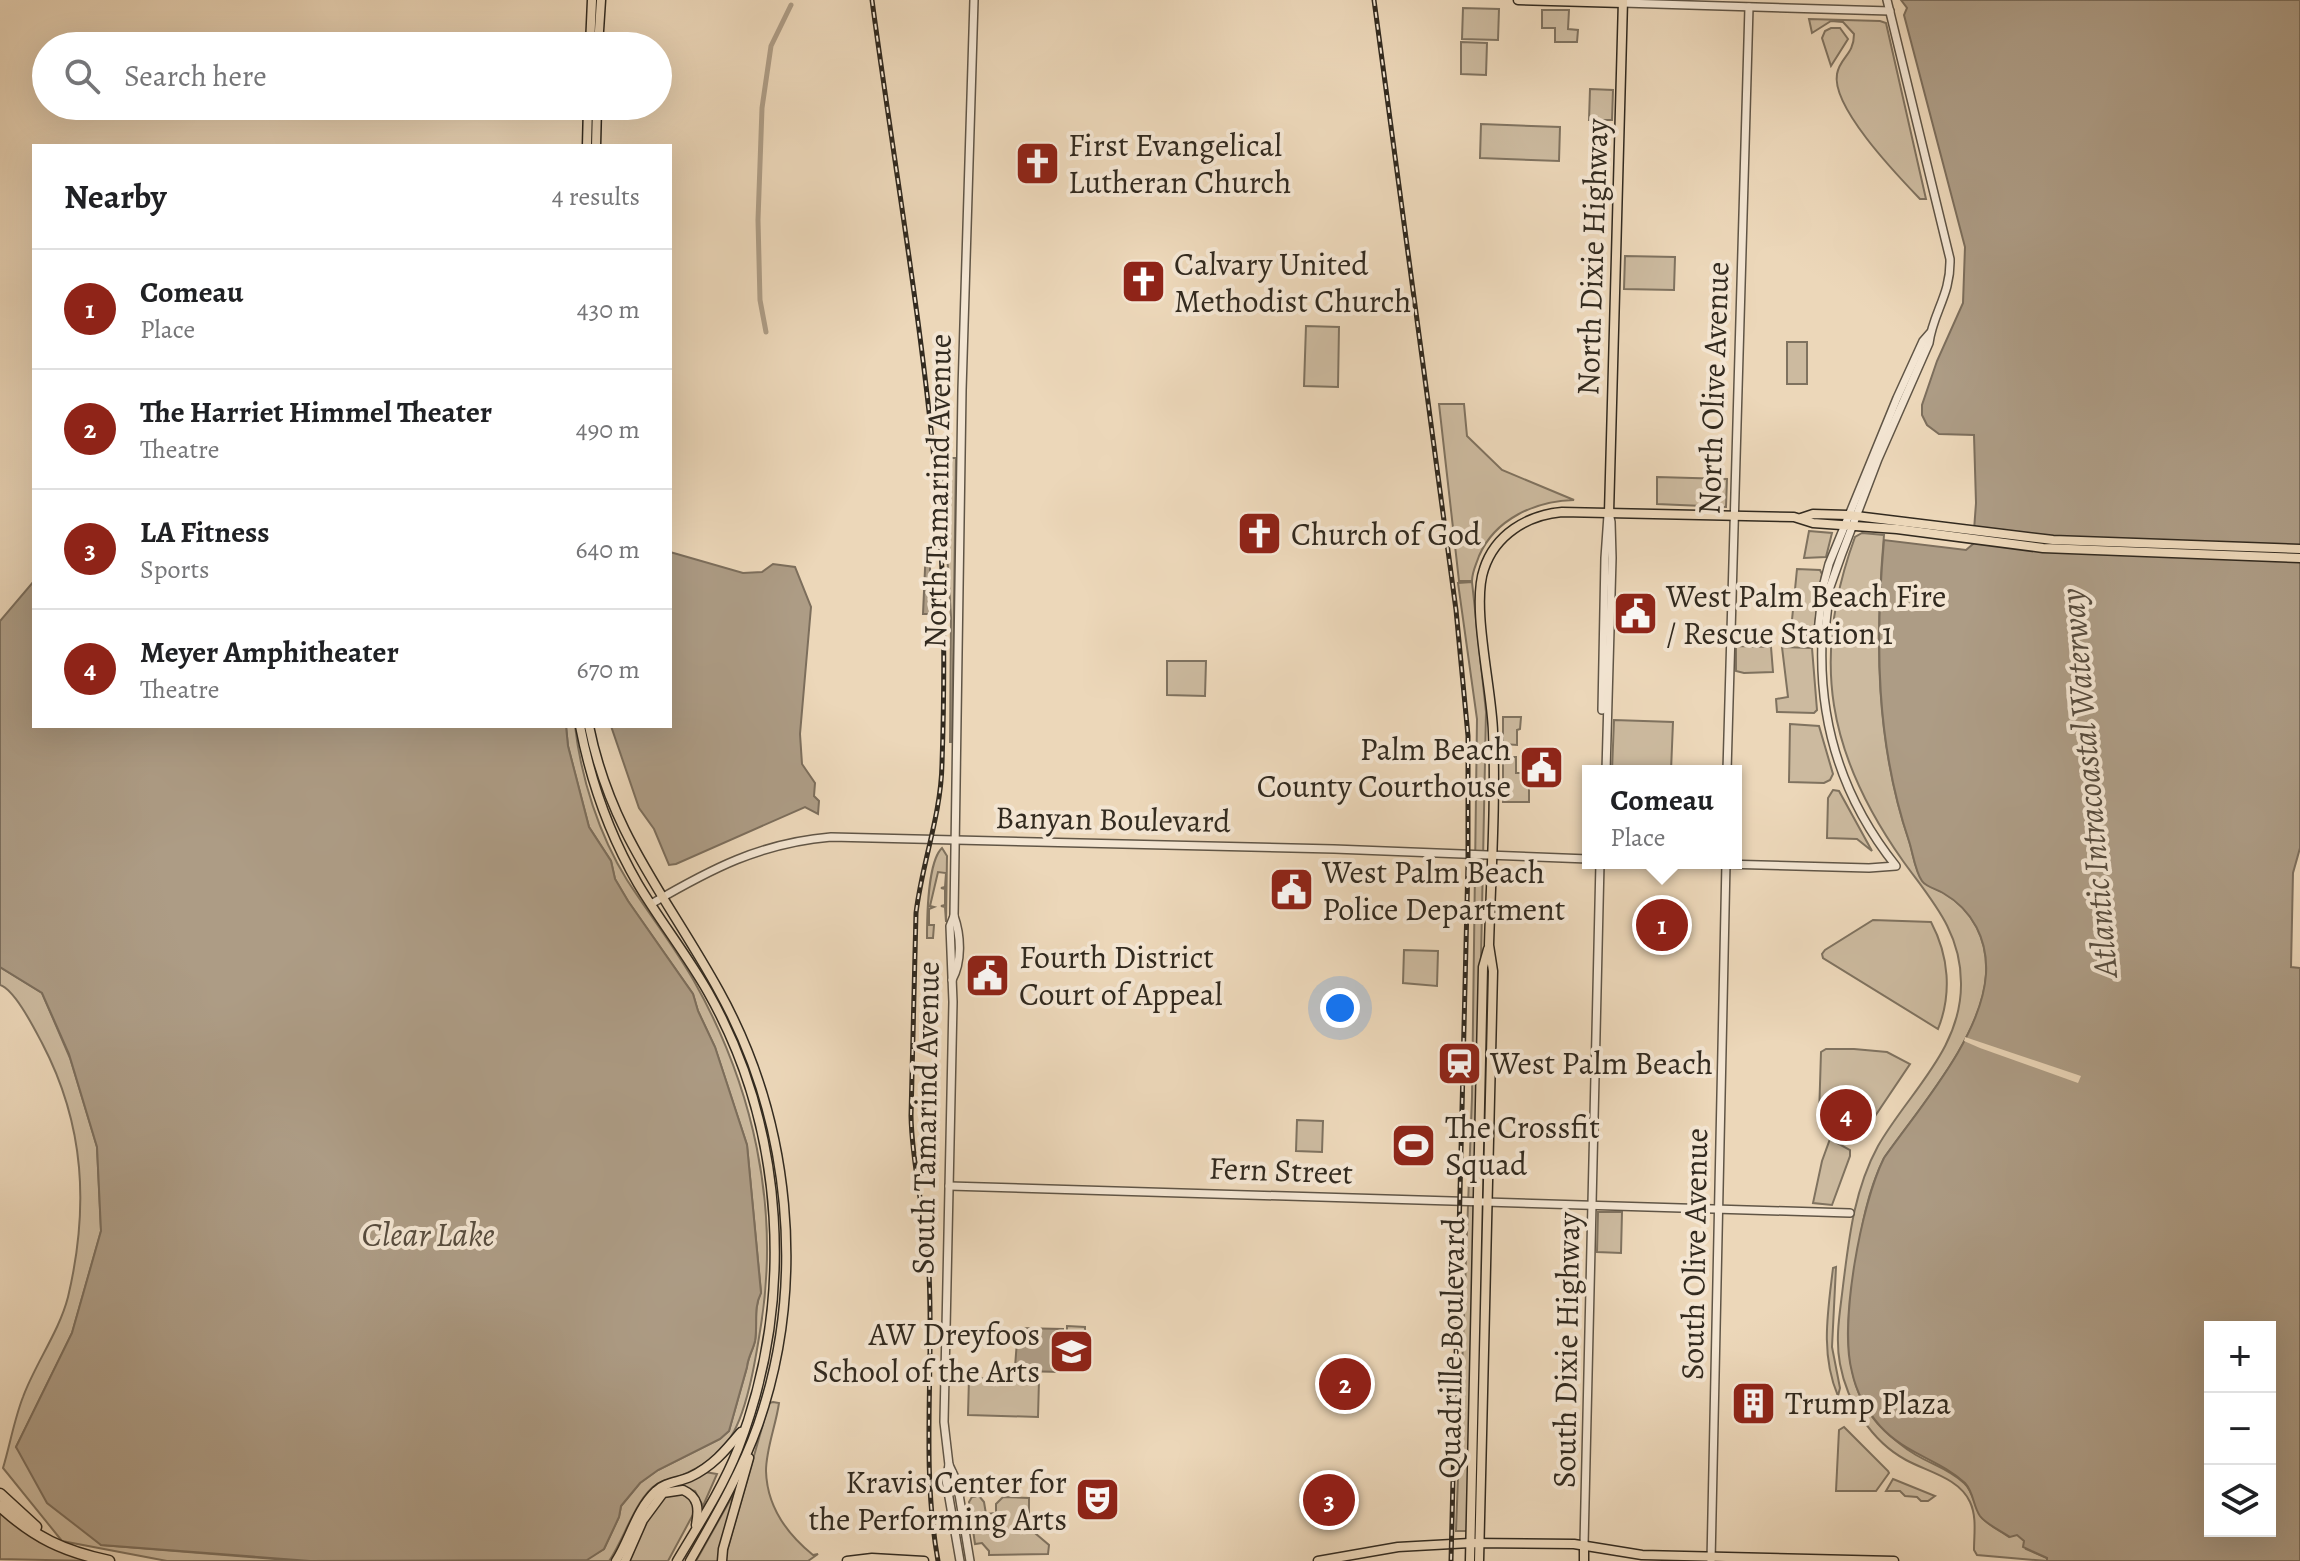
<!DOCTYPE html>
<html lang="en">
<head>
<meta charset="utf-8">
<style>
  body { margin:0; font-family:Alegreya,serif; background:#f2f2f2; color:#202124 }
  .controls { position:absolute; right:24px; bottom:24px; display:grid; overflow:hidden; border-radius:0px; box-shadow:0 8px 32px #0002 }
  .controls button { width:72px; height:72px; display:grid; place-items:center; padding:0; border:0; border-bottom:2px solid #e0e0e0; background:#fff; color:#202124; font:40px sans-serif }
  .you { position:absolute; left:1340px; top:1008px; width:28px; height:28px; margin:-20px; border:6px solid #fff; border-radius:50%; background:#1a73e8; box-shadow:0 0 0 12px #1a73e833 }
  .badge { display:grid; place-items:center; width:52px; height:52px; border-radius:50%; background:#8f2418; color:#fff; font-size:26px; font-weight:700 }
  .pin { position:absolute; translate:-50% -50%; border:4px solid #fff; box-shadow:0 2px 8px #0006 }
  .popup { position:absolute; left:1582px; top:765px; width:160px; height:104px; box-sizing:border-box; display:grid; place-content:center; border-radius:0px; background:#fff; filter:drop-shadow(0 2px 6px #0005); font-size:26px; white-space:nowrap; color:#757577 }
  .popup b { font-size:30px; color:#202124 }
  .popup::after { content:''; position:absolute; left:50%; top:100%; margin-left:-16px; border:16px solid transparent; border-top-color:#fff }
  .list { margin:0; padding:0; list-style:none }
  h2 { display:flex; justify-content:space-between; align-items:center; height:104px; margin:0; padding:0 32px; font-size:34px }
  h2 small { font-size:26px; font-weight:400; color:#757577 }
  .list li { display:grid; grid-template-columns:52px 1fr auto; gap:24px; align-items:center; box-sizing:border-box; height:120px; padding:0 32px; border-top:2px solid #e0e0e0 }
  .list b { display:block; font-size:30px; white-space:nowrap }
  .list p { margin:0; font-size:26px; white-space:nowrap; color:#757577 }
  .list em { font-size:26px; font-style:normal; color:#757577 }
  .icon { flex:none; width:44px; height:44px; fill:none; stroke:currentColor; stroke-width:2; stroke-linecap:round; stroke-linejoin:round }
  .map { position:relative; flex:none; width:2300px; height:1561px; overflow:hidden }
  .search { position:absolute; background:#fff; box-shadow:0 8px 32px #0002; left:32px; top:32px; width:640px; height:88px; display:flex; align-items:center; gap:20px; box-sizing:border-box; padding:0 28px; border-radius:44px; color:#757577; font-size:30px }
  .panel { position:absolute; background:#fff; box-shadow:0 8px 32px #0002; left:32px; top:144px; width:640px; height:584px; border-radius:0px }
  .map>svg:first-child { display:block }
  .green { fill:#ccba9f; stroke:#7f725f; stroke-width:2 }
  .water { fill:#ad9c85; stroke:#7c6e5c; stroke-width:2; fill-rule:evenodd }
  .pier { fill:#ecd7b9 }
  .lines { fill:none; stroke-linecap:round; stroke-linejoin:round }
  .canal { stroke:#ad9c85; stroke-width:5 }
  .minor-casing { stroke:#605546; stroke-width:10 }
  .major-casing { stroke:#322a1f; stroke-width:11 }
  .highway-casing { stroke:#322a1f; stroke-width:13 }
  .minor { stroke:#f3e5d2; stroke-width:7 }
  .major { stroke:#ecd7b9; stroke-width:8 }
  .highway { stroke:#ecd7b9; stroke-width:10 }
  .rail-casing { stroke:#322a1f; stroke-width:5 }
  .rail { stroke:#f3e5d2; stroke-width:2; stroke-dasharray:6; stroke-linecap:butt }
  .labels { text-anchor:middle; stroke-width:8; stroke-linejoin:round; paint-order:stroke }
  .poi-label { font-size:32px; fill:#322a1f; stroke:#f3e5d2; text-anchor:start }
  .street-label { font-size:32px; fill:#322a1f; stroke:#f3e5d2 }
  .water-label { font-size:34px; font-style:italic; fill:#574c3e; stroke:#f3e5d2 }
</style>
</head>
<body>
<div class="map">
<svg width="2300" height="1561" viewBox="0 0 2300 1561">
  <rect width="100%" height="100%" fill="#ecd7b9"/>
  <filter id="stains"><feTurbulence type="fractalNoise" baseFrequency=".0025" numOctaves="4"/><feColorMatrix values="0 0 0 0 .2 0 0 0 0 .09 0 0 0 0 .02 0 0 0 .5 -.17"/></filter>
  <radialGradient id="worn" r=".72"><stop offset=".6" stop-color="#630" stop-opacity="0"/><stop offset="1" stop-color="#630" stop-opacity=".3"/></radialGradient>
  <!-- green -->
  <g class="green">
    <polygon points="1463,8 1499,9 1498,40 1462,39"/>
    <polygon points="1542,10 1569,10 1568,29 1578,30 1577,42 1555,42 1555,28 1542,28"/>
    <path d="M1809,19L1880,21L1886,23L1926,199H1920C1898,176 1831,107 1837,74C1840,57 1854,55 1854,34L1843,22L1831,21L1812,33Z"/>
    <polygon points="1831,28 1840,28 1848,39 1831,66 1822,38 1825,31"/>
    <polygon points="1461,42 1487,43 1486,75 1461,74"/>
    <polygon points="1590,89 1613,90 1612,120 1589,120"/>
    <polygon points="1481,124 1560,127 1559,161 1480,158"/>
    <polygon points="1625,256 1675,257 1674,290 1624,289"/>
    <polygon points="1306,326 1339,327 1338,387 1304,386"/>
    <rect x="1787" y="342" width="20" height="42"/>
    <path d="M1439,404H1464L1467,436L1502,470L1574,500C1535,501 1495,519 1479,556C1476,565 1472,572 1472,581H1459Z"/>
    <polygon points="941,458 956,458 952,742 950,742 951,617"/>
    <polygon points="1657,477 1727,479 1726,507 1657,504"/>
    <polygon points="1809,531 1832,533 1826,557 1804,558"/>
    <path d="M1862,533L1884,535C1875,639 1875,741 1909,841C1913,853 1915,872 1923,881C1927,887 1938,889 1944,893C1973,911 1988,940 1986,975C1982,1037 1919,1108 1884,1158C1867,1193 1861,1228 1856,1265C1849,1319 1838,1379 1878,1424C1888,1434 1904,1448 1916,1455C1933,1465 1949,1469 1964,1483C1974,1492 1973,1504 1980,1515C1985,1524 2001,1531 2009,1537L2016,1530L2030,1540L2026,1549L2047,1558V1561L1977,1555L1974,1550C1974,1534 1977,1517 1970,1502C1959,1478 1928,1472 1906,1460C1871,1441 1847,1402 1840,1364C1835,1338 1840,1312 1843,1286C1849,1238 1854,1190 1878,1146C1909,1092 1962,1049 1961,983C1961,931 1931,900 1903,861C1828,755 1810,660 1855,537Z"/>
    <polygon points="1797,569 1820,570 1822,574 1814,631 1809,635 1786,634 1787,630 1791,630"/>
    <polygon points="1472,582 1486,712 1471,1453 1478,1460 1477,1531 1456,1531 1472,1097 1477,719 1458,583"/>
    <polygon points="1736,646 1771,647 1773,672 1744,673 1736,671"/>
    <polygon points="1782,647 1812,648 1817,710 1814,713 1777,712 1776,699 1788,697"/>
    <polygon points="1167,661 1206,661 1205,696 1167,695"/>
    <polygon points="1503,717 1521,717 1520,729 1517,730 1517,745 1503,744"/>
    <polygon points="1614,720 1673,722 1671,771 1612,771"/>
    <polygon points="1790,724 1819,726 1833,774 1830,780 1824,783 1789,782"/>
    <path d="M566,726H575C581,778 599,835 627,880C649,914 674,946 694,981C753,1086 780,1206 761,1325C756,1357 747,1416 728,1441C717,1457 697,1469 680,1476C673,1479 663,1480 657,1484C636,1497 624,1540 609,1561H583L604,1549L619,1517L621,1506L640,1483L658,1470L720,1439L729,1431L747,1367C748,1357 753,1350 755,1341C758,1324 753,1309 761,1292L747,1145L715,1047L698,1011L693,994L628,901L615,879L611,861L589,827L568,746Z"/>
    <polygon points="1503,757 1516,757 1516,773 1529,773 1529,802 1503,802"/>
    <polygon points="1833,790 1839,791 1872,851 1857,839 1827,838 1828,798"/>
    <path d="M942,848L947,856L946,922L945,907L941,906L945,905V889L941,888L945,887L946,873L938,872L930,906L934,907L929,909V925H934L933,938H927C927,917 928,861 942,848Z"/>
    <path d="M1873,920L1931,922C1949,956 1952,994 1938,1029L1823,958L1822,954L1825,950Z"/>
    <polygon points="1404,950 1438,951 1437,986 1403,983"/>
    <path d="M0,967L42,993L70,1058L97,1147L101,1231L72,1333L16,1447L101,1545L299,1561H167L62,1541L3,1468C10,1445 14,1420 23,1397C35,1364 59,1332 68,1297C89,1208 85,1125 42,1043C34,1028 15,990 0,985Z"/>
    <polygon points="1854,1049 1887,1052 1910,1064 1859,1140 1821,1121 1819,1117 1821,1052 1826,1049"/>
    <polygon points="1297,1120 1323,1121 1322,1152 1296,1151"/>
    <polygon points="1830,1139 1850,1150 1850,1156 1832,1205 1813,1203 1822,1161"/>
    <polygon points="1598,1212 1622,1212 1621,1253 1597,1252"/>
    <path d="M1836,1267L1832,1347L1840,1388L1838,1396C1820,1354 1828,1311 1833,1268Z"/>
    <polygon points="1067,1326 1085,1327 1084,1372 1066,1372"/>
    <polygon points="969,1378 1039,1380 1038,1417 968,1415"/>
    <path d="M773,1402L779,1403C776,1425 766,1449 766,1471C767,1507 787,1534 813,1555L818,1554L808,1561H724L769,1403Z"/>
    <polygon points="1844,1427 1888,1471 1889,1473 1876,1491 1836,1491 1839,1430"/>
    <polygon points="705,1472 717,1474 703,1506 695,1491 677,1485"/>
    <polygon points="1893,1479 1935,1496 1928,1501 1921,1501 1917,1497 1905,1496 1900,1491 1886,1491"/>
    <path d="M680,1492L689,1497L696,1509L668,1561H628C635,1544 651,1503 667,1495C671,1493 675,1493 680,1492Z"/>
    <polygon points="734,1493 719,1561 696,1561"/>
    <polygon points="979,1496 984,1502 986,1514 996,1513 996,1504 1003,1497 1029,1498 1029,1528 1049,1545 1048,1554 989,1555 989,1551 982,1543 975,1544 969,1502 972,1497"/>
    <polygon points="0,1511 91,1561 0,1559"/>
  </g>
  <!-- water -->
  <g class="water">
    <path d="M1901,0H2300V848L2293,873L2291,967L2300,968V1561H2047V1558L2023,1547L2024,1541L2017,1535L2010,1537C2001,1531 1986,1524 1980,1516C1973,1506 1974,1493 1965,1483C1939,1459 1905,1454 1880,1426C1867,1411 1856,1391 1852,1372C1839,1323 1861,1204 1884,1158C1919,1108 1982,1037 1986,974C1988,940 1973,910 1943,893C1937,889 1926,887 1922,881C1915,871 1913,853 1909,841C1876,743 1875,642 1884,540L1966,550L1973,544L1976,503L1974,435L1939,434L1927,425L1922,415V405L1937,361L1963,303L1965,247L1904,15L1907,8ZM2210,1327H2270V1531H2210Z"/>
    <polygon points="930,545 930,614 923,614 926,547"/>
    <polygon points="670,552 743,573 762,572 773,564 795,567 811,607 800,734 802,764 815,783 814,796 819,801 818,814 805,807 676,864 669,865 654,829 639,808 611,726 670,726"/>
    <path d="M34,581V726H566L568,746L589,827L611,861L615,879L628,901L693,994L698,1011L715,1047L747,1145L761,1293C753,1309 758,1324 755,1341C753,1350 748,1357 747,1367L729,1431L720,1439L658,1470L640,1483L621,1506L619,1517L604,1549L587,1560L310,1561L101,1545L47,1503L16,1447L72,1333L101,1231L97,1147L69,1054L42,993L0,967V621Z"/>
    <polygon points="1018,1328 1063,1329 1062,1372 1018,1371 1015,1367"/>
  </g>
  <!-- pier -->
  <polygon class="pier" points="1965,1037 2081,1076 2078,1083 1980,1048 1964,1041"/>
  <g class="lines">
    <!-- canal -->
    <polyline class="canal" points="766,332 760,300 758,220 762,108 771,46 791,5"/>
    <defs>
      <g id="minor">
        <polyline points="1623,3 1890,11"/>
        <path d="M1822,642L1825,631L1830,587L1841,556L1878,459L1929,343C1933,312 1951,295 1950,259L1887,0"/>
        <polyline points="1602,710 1605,558 1608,515"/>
        <polyline points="1606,771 1612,558 1611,522 1609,513"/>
        <polyline points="1727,771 1749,7"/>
        <path d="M1684,863L1869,868L1896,866C1844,801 1819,725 1822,642L1818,632L1823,587L1829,564L1897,398L1923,341L1930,333"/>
        <path d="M651,904C711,869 760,843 831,837L1334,849L1588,859"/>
        <polyline points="954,916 950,926 953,1002 944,1422 949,1465 957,1482 970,1561"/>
        <path d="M952,980C962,962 961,936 954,916L962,390L974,0"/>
        <polyline points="949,1186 1850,1213"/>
        <polyline points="949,1465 946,1480 960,1561"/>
        <polyline points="1584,1545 1600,863"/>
        <polyline points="1711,1561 1726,863"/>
      </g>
      <g id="major">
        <polyline points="1518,0 1623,3"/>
        <polyline points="590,46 592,0"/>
        <polyline points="598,46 601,0"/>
        <polyline points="587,146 588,106"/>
        <polyline points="596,146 597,106"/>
        <polyline points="1609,513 1623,0"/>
        <polyline points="1801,518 1813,514 1848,515 2053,540 2300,549"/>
        <path d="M580,726C591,783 609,834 638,884C660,921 687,955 708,992C786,1130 795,1301 738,1449C722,1489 699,1524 677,1561"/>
        <path d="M589,726C611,835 668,898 719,991C791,1121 807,1284 758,1425C741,1473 715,1517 690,1561"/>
        <path d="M616,1561C630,1539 636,1510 656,1491C665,1482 679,1482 690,1477C712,1467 726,1450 741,1432"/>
        <path d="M625,1561L643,1520L663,1493L683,1490C699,1497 699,1509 696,1525"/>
        <polyline points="722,1561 723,1549 749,1458"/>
        <polyline points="847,1561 872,1558 924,1561"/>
        <polyline points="1318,1561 1398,1547 1470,1543 1574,1544 1642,1555 1894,1561"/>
        <polyline points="1470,1561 1483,967 1488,949"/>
        <path d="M1479,1561L1493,971L1489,945C1491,874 1496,803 1493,732C1492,689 1471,606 1484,569C1495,535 1527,515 1562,512L1794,517L1813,523L1897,529L2043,548L2300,558"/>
        <polyline points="1584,1561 1584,1545"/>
      </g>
      <g id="highway">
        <polyline points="0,1494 36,1527"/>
        <path d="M0,1506C35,1538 63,1551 109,1561"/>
      </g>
    </defs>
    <!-- minor casing -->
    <use href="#minor" class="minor-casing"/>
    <!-- major casing -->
    <use href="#major" class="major-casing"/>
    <!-- highway casing -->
    <use href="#highway" class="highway-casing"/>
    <!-- minor -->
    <use href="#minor" class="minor"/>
    <!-- major -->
    <use href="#major" class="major"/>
    <!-- highway -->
    <use href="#highway" class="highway"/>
    <defs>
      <g id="rail">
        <path d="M872,0C894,164 923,328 937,492C945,582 945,674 942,764C941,815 922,863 916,913L911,1116C912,1169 927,1221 929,1274C934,1370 921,1466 938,1561"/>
        <polyline points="1374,0 1456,610 1468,736 1468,863 1451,1561"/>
      </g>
    </defs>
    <!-- rail casing -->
    <use href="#rail" class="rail-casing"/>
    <!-- rail -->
    <use href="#rail" class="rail"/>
  </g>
  <!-- icons -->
  <defs>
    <symbol id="church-square" viewBox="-11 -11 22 22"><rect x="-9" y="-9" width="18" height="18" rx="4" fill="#8f2418" stroke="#f3e5d2"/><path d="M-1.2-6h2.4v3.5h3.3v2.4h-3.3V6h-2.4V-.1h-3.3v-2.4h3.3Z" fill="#fff"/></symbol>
    <symbol id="civic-square" viewBox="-11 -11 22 22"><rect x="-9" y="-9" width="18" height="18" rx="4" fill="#8f2418" stroke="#f3e5d2"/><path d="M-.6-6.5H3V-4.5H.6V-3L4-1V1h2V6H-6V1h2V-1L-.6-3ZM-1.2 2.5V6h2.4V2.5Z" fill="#fff"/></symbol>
    <symbol id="station-square" viewBox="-11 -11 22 22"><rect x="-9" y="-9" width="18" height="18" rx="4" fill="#8f2418" stroke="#f3e5d2"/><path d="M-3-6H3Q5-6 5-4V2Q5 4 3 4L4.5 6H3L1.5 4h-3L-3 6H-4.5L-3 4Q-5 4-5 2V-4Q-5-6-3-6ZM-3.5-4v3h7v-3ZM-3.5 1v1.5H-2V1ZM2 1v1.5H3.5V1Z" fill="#fff"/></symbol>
    <symbol id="stadium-square" viewBox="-11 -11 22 22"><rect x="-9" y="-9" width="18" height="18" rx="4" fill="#8f2418" stroke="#f3e5d2"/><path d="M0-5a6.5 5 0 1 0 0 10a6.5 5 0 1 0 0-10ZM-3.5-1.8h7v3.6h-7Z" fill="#fff"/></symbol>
    <symbol id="school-square" viewBox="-11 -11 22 22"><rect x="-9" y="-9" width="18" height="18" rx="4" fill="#8f2418" stroke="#f3e5d2"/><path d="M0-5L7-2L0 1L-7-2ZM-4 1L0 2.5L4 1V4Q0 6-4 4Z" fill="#fff"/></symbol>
    <symbol id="building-square" viewBox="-11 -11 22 22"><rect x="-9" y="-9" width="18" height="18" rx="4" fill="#8f2418" stroke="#f3e5d2"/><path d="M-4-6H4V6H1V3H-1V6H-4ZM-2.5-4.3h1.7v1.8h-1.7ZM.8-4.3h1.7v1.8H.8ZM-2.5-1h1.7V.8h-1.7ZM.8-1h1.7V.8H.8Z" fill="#fff"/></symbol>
    <symbol id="theatre-square" viewBox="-11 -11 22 22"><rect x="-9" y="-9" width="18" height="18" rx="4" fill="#8f2418" stroke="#f3e5d2"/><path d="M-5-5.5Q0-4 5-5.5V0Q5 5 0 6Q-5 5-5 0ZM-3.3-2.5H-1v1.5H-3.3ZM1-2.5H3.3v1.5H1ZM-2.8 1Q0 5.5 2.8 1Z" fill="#fff"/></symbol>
  </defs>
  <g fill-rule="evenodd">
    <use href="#church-square" x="1012" y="138" width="51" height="51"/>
    <use href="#church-square" x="1118" y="256" width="51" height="51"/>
    <use href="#church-square" x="1234" y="508" width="51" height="51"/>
    <use href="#civic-square" x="1610" y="588" width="51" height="51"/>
    <use href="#civic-square" x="1516" y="742" width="51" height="51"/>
    <use href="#civic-square" x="1266" y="864" width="51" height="51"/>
    <use href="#civic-square" x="962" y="950" width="51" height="51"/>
    <use href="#station-square" x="1434" y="1038" width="51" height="51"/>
    <use href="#stadium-square" x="1388" y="1120" width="51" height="51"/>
    <use href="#school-square" x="1046" y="1326" width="51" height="51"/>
    <use href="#building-square" x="1728" y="1378" width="51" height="51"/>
    <use href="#theatre-square" x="1072" y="1474" width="51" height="51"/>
  </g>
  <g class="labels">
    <!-- poi labels -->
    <g class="poi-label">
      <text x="1068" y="156">First Evangelical<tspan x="1068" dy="37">Lutheran Church</tspan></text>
      <text x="1174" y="275">Calvary United<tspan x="1174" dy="37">Methodist Church</tspan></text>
      <text x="1291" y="545">Church of God</text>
      <text x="1666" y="607">West Palm Beach Fire<tspan x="1666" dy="37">/ Rescue Station 1</tspan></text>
      <text x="1511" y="760" text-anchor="end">Palm Beach<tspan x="1511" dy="37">County Courthouse</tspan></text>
      <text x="1322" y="883">West Palm Beach<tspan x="1322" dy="37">Police Department</tspan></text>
      <text x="1019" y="968">Fourth District<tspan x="1019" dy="37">Court of Appeal</tspan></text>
      <text x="1490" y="1074">West Palm Beach</text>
      <text x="1445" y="1138">The Crossfit<tspan x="1445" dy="37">Squad</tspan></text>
      <text x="1040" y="1345" text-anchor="end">AW Dreyfoos<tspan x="1040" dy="37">School of the Arts</tspan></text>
      <text x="1785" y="1414">Trump Plaza</text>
      <text x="1067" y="1493" text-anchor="end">Kravis Center for<tspan x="1067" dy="37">the Performing Arts</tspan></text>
    </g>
    <!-- street labels -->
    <g class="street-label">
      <text transform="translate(1592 257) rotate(-88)" y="11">North Dixie Highway</text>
      <text transform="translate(1713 388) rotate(-88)" y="11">North Olive Avenue</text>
      <text transform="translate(937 491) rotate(-89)" y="11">North Tamarind Avenue</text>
      <text transform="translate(1113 819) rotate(1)" y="11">Banyan Boulevard</text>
      <text transform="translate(925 1118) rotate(-89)" y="11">South Tamarind Avenue</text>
      <text transform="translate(1281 1170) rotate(2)" y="11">Fern Street</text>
      <text transform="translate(1694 1254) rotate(-89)" y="11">South Olive Avenue</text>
      <text transform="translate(1451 1348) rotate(-89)" y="11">Quadrille Boulevard</text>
      <text transform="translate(1566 1350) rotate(-89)" y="11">South Dixie Highway</text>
    </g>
    <!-- water labels -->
    <g class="water-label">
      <text transform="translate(2088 783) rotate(-95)" y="12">Atlantic Intracoastal Waterway</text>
      <text x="428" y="1246">Clear Lake</text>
    </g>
  </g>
  <rect width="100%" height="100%" filter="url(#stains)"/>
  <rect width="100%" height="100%" fill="url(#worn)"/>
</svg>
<div class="controls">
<button>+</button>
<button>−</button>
<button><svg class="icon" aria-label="layers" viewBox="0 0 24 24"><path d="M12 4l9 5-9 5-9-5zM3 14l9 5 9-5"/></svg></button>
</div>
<div class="you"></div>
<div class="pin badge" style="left:1662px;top:925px">1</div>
<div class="popup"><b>Comeau</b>Place</div>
<div class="pin badge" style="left:1345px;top:1384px">2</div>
<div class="pin badge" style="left:1329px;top:1500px">3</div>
<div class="pin badge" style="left:1846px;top:1115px">4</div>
<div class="search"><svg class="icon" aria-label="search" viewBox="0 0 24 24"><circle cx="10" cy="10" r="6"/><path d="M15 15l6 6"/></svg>Search here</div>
<section class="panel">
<h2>Nearby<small>4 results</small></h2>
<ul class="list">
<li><span class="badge">1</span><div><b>Comeau</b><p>Place</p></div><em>430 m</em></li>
<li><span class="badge">2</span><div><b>The Harriet Himmel Theater</b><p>Theatre</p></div><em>490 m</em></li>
<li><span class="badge">3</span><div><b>LA Fitness</b><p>Sports</p></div><em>640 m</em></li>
<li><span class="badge">4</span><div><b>Meyer Amphitheater</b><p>Theatre</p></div><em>670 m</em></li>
</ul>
</section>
</div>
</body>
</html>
